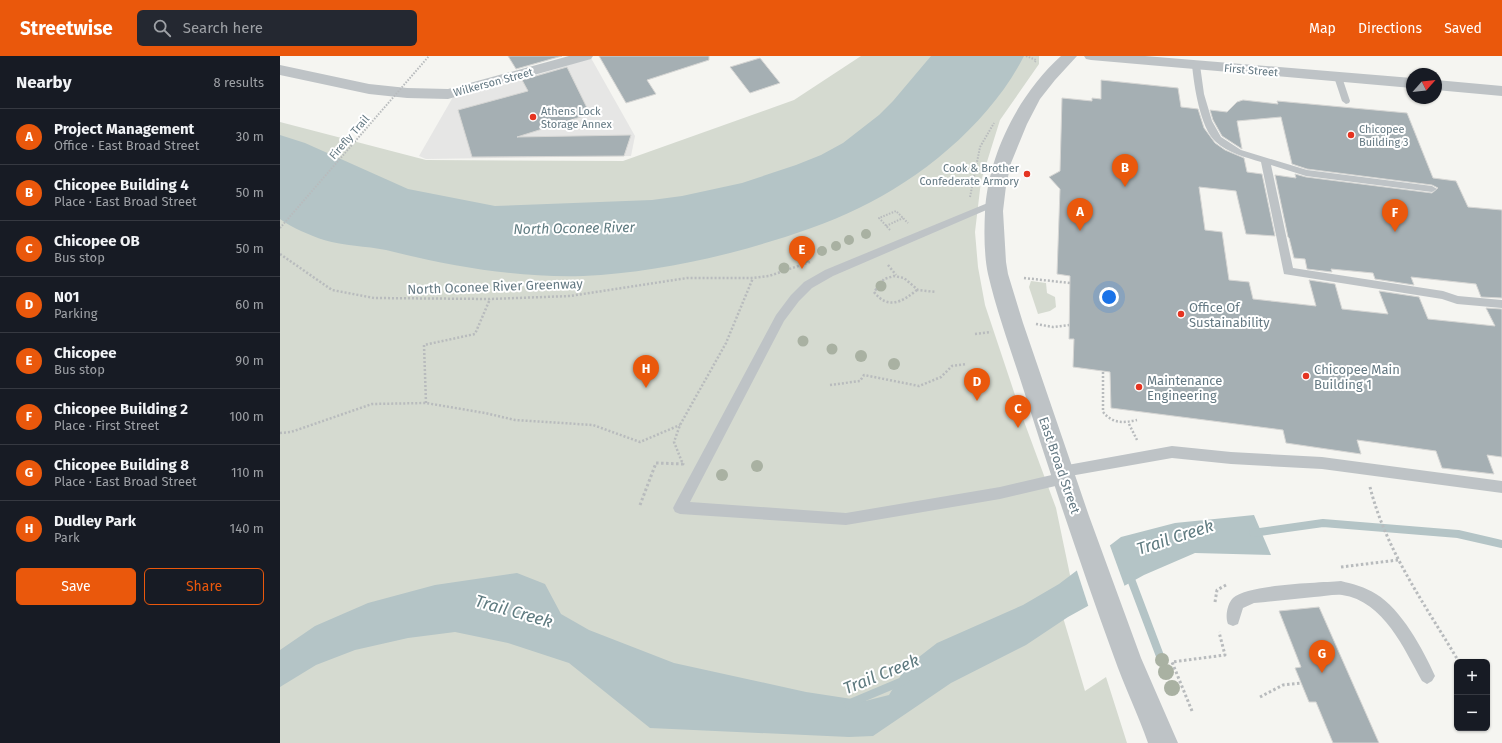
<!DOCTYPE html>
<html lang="en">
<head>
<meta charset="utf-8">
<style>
  body { margin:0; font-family:"Fira Sans",sans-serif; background:#242831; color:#f1f3f6 }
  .controls { position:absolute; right:12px; bottom:12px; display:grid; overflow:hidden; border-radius:6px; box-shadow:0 1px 3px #0004 }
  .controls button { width:36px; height:36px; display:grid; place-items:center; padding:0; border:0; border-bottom:1px solid #363941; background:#171b24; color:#f1f3f6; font:20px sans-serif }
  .compass { position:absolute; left:1126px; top:12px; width:36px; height:36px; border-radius:50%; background:#171b24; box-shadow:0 1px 3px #0004; rotate:63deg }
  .you { position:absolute; left:829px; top:241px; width:14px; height:14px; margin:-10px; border:3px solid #fff; border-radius:50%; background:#1a73e8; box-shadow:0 0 0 6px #1a73e833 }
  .badge { display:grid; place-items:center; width:26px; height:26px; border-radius:50%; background:#ea580c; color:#fff; font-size:13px; font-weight:700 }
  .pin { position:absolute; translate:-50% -33px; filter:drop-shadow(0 1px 2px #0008) }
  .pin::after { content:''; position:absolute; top:21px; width:14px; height:12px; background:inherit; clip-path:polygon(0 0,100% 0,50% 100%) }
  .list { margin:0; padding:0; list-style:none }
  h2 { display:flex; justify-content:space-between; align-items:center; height:52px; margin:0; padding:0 16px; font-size:17px }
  h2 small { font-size:13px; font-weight:400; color:#9ea1a6 }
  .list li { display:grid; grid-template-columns:26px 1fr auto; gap:12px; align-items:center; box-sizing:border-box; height:56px; padding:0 16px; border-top:1px solid #363941 }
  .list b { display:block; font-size:15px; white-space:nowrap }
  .list p { margin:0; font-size:13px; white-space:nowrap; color:#9ea1a6 }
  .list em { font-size:13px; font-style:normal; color:#9ea1a6 }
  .actions { display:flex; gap:8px; padding:12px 16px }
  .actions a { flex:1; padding:9px 0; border:1px solid #ea580c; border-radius:6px; text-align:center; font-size:14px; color:#ea580c }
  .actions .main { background:#ea580c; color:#fff }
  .icon { flex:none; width:22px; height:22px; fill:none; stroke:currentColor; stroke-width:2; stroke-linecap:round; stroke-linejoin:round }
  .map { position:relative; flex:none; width:1222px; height:687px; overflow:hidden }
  header { display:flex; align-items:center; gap:24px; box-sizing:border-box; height:56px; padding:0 20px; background:#ea580c; color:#fff }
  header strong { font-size:19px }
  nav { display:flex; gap:22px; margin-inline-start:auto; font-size:14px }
  .search { width:280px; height:36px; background:#242831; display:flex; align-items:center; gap:10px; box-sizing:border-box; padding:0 14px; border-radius:6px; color:#9ea1a6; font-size:15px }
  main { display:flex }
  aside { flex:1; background:#171b24 }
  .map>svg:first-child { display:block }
  .built { fill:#e6e6e5 }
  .green { fill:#d5dad0 }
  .water { fill:#b4c4c6 }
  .pier { fill:#f5f5f1 }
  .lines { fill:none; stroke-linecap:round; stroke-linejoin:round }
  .stream { stroke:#b4c4c6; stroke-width:8 }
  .building { fill:#a5afb3; stroke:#d6d6d4 }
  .path-far2 { stroke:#b8bbbd; stroke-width:2; stroke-dasharray:1.5 1.5; stroke-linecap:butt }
  .path-far1 { stroke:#b8bbbd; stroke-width:2.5; stroke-dasharray:2 2; stroke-linecap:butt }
  .path { stroke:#b8bbbd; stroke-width:3; stroke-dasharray:2.5 2.5; stroke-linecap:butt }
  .service { fill:#bec3c6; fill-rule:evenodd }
  .tertiary { fill:#bec3c6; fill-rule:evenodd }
  .path-bridge { stroke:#b8bbbd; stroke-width:2; stroke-dasharray:1.5 1.5; stroke-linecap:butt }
  .tree { fill:#a9b1a2 }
  .poi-dot { fill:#e53421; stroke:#fff; stroke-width:1.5 }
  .labels { text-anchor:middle; stroke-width:4; stroke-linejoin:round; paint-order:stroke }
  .far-street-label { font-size:11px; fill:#647983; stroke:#fff }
  .far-poi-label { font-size:11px; fill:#647983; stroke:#fff; text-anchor:start }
  .street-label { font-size:13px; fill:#647983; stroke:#fff }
  .poi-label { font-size:13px; fill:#647983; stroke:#fff; text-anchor:start }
  .water-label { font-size:14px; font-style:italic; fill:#5f7b80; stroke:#fff }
  .near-water-label { font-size:17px; font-style:italic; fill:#5f7b80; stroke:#fff }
</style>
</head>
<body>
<header>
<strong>Streetwise</strong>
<div class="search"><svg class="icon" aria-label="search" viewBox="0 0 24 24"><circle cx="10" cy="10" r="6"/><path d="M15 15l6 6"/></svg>Search here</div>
<nav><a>Map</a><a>Directions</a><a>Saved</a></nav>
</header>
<main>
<aside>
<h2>Nearby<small>8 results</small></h2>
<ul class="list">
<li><span class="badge">A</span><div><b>Project Management</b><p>Office · East Broad Street</p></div><em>30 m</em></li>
<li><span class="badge">B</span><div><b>Chicopee Building 4</b><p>Place · East Broad Street</p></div><em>50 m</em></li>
<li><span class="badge">C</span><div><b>Chicopee OB</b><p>Bus stop</p></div><em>50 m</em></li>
<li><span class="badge">D</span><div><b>N01</b><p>Parking</p></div><em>60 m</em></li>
<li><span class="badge">E</span><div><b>Chicopee</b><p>Bus stop</p></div><em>90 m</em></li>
<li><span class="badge">F</span><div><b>Chicopee Building 2</b><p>Place · First Street</p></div><em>100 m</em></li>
<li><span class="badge">G</span><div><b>Chicopee Building 8</b><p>Place · East Broad Street</p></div><em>110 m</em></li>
<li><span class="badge">H</span><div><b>Dudley Park</b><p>Park</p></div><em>140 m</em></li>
</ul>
<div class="actions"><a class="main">Save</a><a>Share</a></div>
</aside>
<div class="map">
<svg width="1222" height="687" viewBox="0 0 1222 687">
  <rect width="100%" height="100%" fill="#f5f5f1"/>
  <!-- built -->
  <polygon class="built" points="311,2 355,80 351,100 146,103 139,100 173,41 213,32"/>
  <!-- green -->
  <g class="green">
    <polygon points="581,0 759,0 759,8 720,64 701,125 695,176 698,211 705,249 742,360 776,452 795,543 779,548 805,635 826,621 847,687 0,687 0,66 146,104 343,105 514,44"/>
    <polygon points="751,225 766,227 767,237 775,241 776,251 770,255 758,258 749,231"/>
  </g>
  <!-- water -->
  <g class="water">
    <path d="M651,0H744C711,65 644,121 579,152C538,172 494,185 450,197C402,209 352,218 303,220C237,222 169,210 106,194C86,190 64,190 44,184C37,182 29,178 21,175C13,171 7,168 0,163V79L25,87L128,133L215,150L372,144L402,140L462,127L516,109L541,99L563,87L599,59L613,45Z"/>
    <polygon points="974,459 991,499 915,497 864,519 788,561 746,589 671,627 593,680 569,681 370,672 289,607 228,587 175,576 128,582 75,594 36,609 0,631 0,594 35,570 88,547 155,529 237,517 265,528 281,558 309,574 394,607 526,636 585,645 609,639 626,611 657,587 743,549 779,528 841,481 895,467"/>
  </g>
  <!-- pier -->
  <polygon class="pier" points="829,487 845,531 809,552 796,512"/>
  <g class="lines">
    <!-- stream -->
    <g class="stream">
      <polyline points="973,477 1043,467 1178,478 1222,488"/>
      <polyline points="849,518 880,600"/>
      <polyline points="568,648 625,624"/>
    </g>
  </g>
  <!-- building -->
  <g class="building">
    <polygon points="228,0 282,0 236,13"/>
    <polygon points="319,0 429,0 429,4 367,24 376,38 346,47"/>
    <polygon points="480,2 500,27 470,37 450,11"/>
    <polygon points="287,11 310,58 237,81 351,79 344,100 192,101 178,54 248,35 242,24"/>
    <polygon points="821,24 898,32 901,51 918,53 924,72 935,87 945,94 964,102 967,116 982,118 995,180 966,178 956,135 919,131 925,174 942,176 949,224 969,226 973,243 1036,250 1029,224 1055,228 1062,253 1108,258 1099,235 1139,241 1148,263 1215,270 1206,252 1222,253 1222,401 1207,399 1214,418 1162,412 1156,395 1077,384 1081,398 1006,387 1003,374 831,352 830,316 793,311 794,283 789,283 790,220 777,218 780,133 769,121 780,115 782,42 812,45 812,42 821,43"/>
    <polygon points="963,44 998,48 997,45 1127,57 1153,122 1176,125 1188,151 1222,154 1222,242 1201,241 1196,228 1131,221 1134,229 1095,223 1093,217 1051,213 1052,216 1027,213 1025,203 1014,202 1009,182 1008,181 995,119 1016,122 1015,118 1026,121 1152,137 1158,132 1152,129 1027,113 1012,108 1001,61 957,65 962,93 942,80 933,64 930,54 947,56 957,46"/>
    <polygon points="1039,551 1099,687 1053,687 1036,646 1029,646 1015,612 1021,611 999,555"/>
  </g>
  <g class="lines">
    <!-- path-far2 -->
    <g class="path-far2">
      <polyline points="746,0 756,4 755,6"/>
      <polyline points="690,141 700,91 714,67"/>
      <polyline points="606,170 623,162"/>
      <polyline points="610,174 599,162 616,155 628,167"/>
    </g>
    <!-- path-far1 -->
    <g class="path-far1">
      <polyline points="0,198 52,234 94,242 210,243 290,240 407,222 473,222 489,220 530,206"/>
      <polyline points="608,209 616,219"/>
      <polyline points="744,222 790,227"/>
      <path d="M637,234C622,246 608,254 594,236L604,223L614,220L624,222L638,234L656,236"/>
      <polyline points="756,268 773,271 789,269"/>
      <polyline points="695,278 711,276"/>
      <path d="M823,316V356C833,368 843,367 857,364"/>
      <polyline points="550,329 580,325 584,319 639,330 661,321 672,310 687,308"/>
      <polyline points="146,347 144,289 195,278 210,243"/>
      <polyline points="849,368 857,384"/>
      <polyline points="0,377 11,376 92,348 146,347 205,357 235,364 313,369 360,386 400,369"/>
      <polyline points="402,406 394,386 400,369 446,287 473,222"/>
    </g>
    <!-- path -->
    <g class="path">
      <path d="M1090,431C1106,495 1146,550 1179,606"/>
      <polyline points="360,449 376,407 403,408 402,405"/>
      <polyline points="1061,511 1118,504"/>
      <polyline points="935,546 937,534 946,529"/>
      <polyline points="980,641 1003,629 1021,627"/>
      <polyline points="912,655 892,606 945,599 939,576"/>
    </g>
    <!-- service -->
    <g class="service">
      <path d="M913,7H919L920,9L924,38L932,65L941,81L961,94L1027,114L1152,130L1157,133L1152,136L1026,120L991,109L1013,212L1163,235L1178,240L1222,244V252L1177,248L1162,243L1004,218L981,106C965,101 948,97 936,86C920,72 914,29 912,9Z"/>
      <polygon points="1058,18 1062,21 1070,45 1069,47 1066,48 1062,45 1054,21"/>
      <polygon points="715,144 720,147 718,149 553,220 532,232 519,245 504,265 410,446 566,457 720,431 776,418 777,412 782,410 892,390 951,396 1042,401 1222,425 1222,437 1042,413 951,408 892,402 790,420 789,426 784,428 720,443 566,469 400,458 395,456 393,452 395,448 496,259 511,239 524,226 545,214"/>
      <path d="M1061,525C1073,528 1085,531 1096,538C1121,553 1143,593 1155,620L1152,625L1147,628L1142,625C1124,593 1104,545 1062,539C1053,538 1043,541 1034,541C1014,543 994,545 974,547L963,552L958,568L953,570L948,568C945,561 947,548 953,542C968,528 1038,527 1061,525Z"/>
    </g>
    <!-- tertiary -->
    <g class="tertiary">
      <polygon points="289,0 313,0 311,3 168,43 127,42 89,38 0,19 0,9 89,28 127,32 168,33"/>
      <path d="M781,0H797L775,24L760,43L747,68L731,107L726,130L723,155L726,206L728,218L743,267L809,460L861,602L898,687H868C858,658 844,630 834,601C802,513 772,424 744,335C732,297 717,257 708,218C704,199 704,176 705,156C708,98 739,38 781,0Z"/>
      <polygon points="804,0 865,0 1132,22 1132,32 811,4 806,3"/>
      <polygon points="1156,24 1222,30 1222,40 1156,34"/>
    </g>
    <!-- path-bridge -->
    <polyline class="path-bridge" points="0,172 149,0"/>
  </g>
  <!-- trees -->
  <g class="tree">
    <circle cx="586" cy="178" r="5"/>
    <circle cx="569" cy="184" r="5"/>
    <circle cx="556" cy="190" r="5"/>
    <circle cx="542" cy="195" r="5"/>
    <circle cx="524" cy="203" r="5"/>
    <circle cx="504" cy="212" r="5.5"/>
    <circle cx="601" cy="230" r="5.5"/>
    <circle cx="523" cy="285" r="5.5"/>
    <circle cx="552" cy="293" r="5.5"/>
    <circle cx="581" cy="300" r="6"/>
    <circle cx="614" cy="308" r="6"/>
    <circle cx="477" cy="410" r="6"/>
    <circle cx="442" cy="419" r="6"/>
    <circle cx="882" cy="604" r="7"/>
    <circle cx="886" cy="616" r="8"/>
    <circle cx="892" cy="632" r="8"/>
  </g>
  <!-- markers -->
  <g class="poi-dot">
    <circle cx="253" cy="61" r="4"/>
    <circle cx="1071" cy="79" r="4"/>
    <circle cx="747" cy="118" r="4"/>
    <circle cx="901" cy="258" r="4"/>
    <circle cx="1026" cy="320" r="4"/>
    <circle cx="859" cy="331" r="4"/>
  </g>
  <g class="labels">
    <!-- far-street labels -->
    <g class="far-street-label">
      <text transform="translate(971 14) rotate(5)" y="4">First Street</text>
      <text transform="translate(213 26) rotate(-15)" y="4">Wilkerson Street</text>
      <text transform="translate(69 81) rotate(-49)" y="4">Firefly Trail</text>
    </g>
    <!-- far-poi labels -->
    <g class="far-poi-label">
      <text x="261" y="59">Athens Lock<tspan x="261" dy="13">Storage Annex</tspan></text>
      <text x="1079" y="77">Chicopee<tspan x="1079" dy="13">Building 3</tspan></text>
      <text x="739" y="116" text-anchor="end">Cook &amp; Brother<tspan x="739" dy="13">Confederate Armory</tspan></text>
    </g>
    <!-- street labels -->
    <g class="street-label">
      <text transform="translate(215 230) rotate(-2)" y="5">North Oconee River Greenway</text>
      <text transform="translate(780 409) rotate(71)" y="5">East Broad Street</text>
    </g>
    <!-- poi labels -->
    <g class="poi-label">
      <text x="909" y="256">Office Of<tspan x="909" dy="15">Sustainability</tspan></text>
      <text x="1034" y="318">Chicopee Main<tspan x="1034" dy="15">Building 1</tspan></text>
      <text x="867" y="329">Maintenance<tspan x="867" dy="15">Engineering</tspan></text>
    </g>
    <!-- water labels -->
    <g class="water-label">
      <text transform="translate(294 172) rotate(-1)" y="5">North Oconee River</text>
    </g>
    <!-- near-water labels -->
    <g class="near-water-label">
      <text transform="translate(895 481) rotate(-18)" y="6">Trail Creek</text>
      <text transform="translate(234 555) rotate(16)" y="6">Trail Creek</text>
      <text transform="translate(601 618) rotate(-22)" y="6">Trail Creek</text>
    </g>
  </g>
</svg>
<div class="controls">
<button>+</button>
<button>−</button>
</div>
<svg class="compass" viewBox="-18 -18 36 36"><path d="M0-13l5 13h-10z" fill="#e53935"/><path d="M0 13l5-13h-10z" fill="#9ea1a6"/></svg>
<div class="you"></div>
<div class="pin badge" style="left:800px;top:175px">A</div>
<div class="pin badge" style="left:845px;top:131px">B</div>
<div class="pin badge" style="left:738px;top:372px">C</div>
<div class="pin badge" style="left:697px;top:345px">D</div>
<div class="pin badge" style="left:522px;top:213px">E</div>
<div class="pin badge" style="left:1115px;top:176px">F</div>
<div class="pin badge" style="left:1042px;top:617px">G</div>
<div class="pin badge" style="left:366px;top:332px">H</div>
</div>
</main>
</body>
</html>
